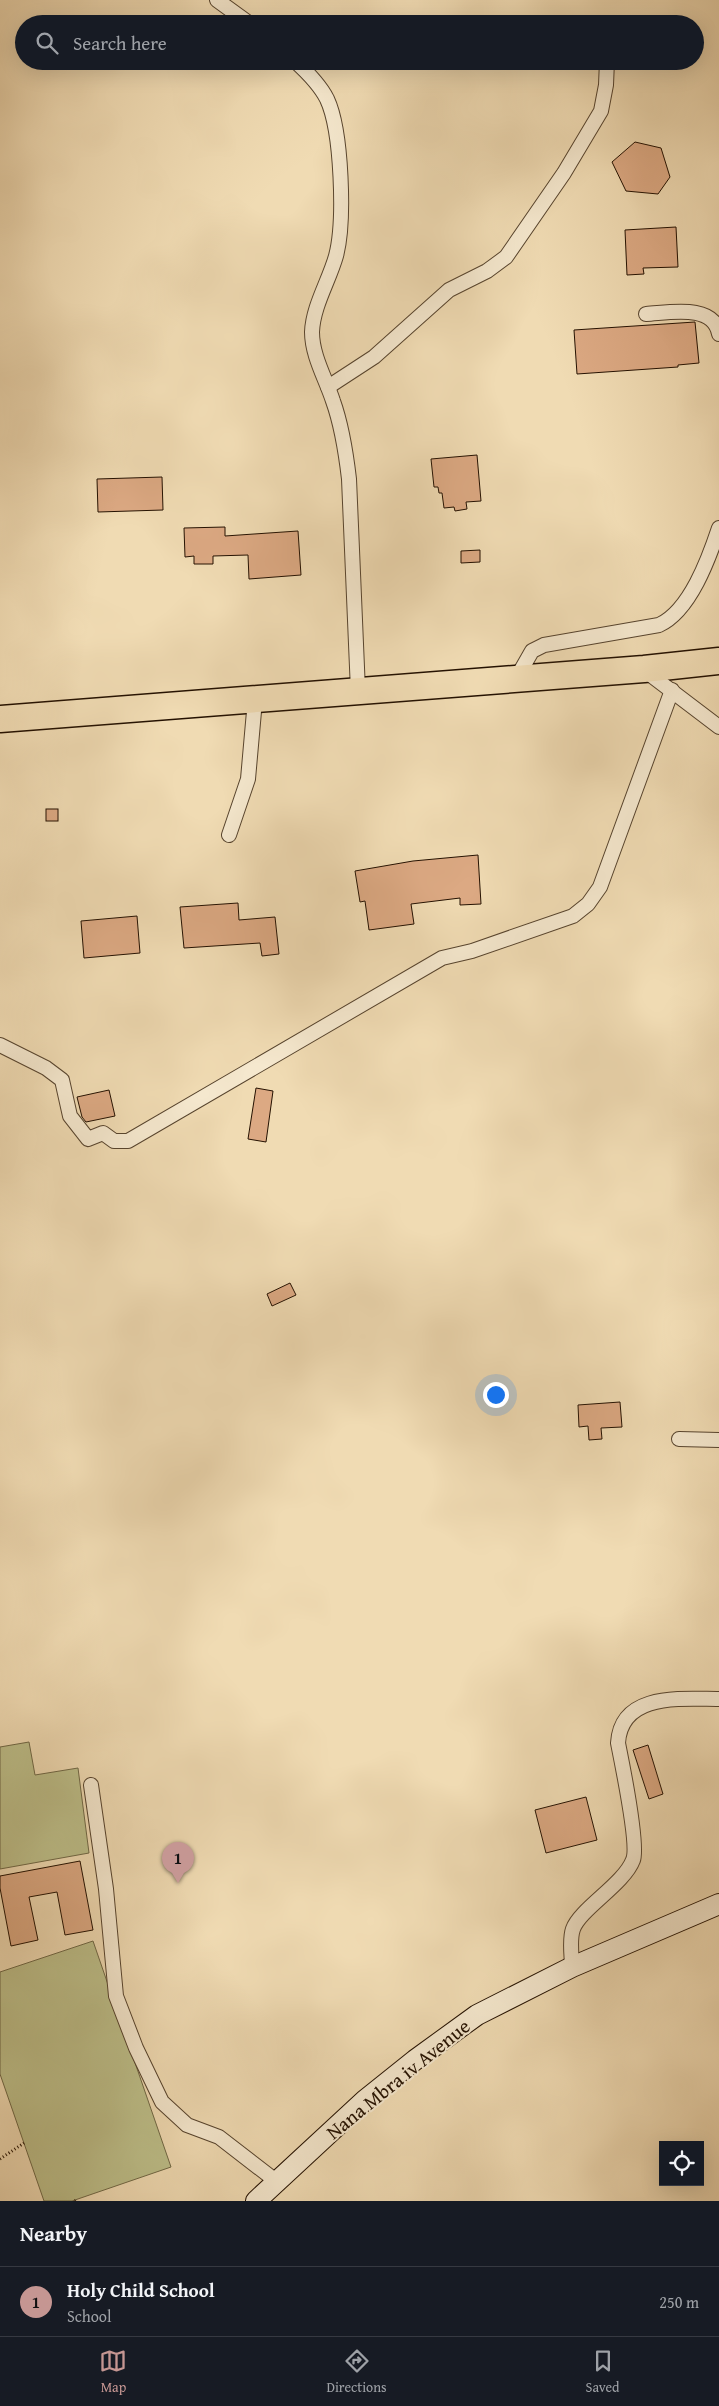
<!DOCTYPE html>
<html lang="en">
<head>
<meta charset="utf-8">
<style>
  body { margin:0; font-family:"Gentium Book Plus",serif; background:#20242c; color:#f1f3f6 }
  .controls { position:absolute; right:15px; bottom:15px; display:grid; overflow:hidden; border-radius:0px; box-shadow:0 5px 20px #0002 }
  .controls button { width:45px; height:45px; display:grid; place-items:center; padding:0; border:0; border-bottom:1px solid #363941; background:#171b24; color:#f1f3f6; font:25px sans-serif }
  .you { position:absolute; left:495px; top:1394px; width:18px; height:18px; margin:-12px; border:4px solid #fff; border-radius:50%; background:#1a73e8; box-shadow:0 0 0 8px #1a73e833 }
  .badge { display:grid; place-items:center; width:32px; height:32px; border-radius:50%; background:#c59692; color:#111; font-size:16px; font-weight:700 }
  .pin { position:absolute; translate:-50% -41px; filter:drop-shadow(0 1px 2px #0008) }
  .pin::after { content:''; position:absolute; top:26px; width:18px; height:15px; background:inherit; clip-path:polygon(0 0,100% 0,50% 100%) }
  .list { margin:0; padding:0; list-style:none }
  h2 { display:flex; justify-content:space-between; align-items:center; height:65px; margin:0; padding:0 20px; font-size:21px }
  h2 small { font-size:16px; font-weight:400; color:#9ea1a6 }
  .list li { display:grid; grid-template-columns:32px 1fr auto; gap:15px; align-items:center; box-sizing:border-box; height:70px; padding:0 20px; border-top:1px solid #363941 }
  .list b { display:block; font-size:19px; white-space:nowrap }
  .list p { margin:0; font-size:16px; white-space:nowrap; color:#9ea1a6 }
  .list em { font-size:16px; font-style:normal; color:#9ea1a6 }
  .icon { flex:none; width:28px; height:28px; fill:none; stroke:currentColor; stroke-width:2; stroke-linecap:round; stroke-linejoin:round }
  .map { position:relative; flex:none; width:719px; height:2201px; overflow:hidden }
  .search { position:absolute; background:#171b24; box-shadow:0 5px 20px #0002; left:15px; right:15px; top:15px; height:55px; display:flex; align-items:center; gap:12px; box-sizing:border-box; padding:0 18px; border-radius:28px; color:#9ea1a6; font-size:19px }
  .sheet { height:135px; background:#171b24 }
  nav { display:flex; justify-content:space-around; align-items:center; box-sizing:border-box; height:70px; border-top:1px solid #363941; background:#171b24; font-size:14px; color:#9ea1a6 }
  nav a { display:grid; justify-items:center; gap:2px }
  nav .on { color:#c59692 }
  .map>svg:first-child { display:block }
  .green { fill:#bdbf8a; stroke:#706846 }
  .building { fill:#dca983; stroke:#241101 }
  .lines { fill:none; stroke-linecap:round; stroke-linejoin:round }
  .street-casing { stroke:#57442e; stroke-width:16 }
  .secondary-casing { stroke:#241101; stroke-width:22 }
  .highway-casing { stroke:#241101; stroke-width:29 }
  .path { stroke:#241101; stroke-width:3; stroke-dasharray:1 2.5; stroke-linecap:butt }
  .street { stroke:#f5e8ce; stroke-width:14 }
  .secondary { stroke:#f5e8ce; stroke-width:20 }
  .highway { stroke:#f0dbb3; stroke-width:26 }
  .labels { text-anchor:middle; stroke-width:4; stroke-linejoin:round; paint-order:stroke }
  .street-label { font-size:20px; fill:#241101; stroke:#f5e8ce }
</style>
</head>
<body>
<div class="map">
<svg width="719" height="2201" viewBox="0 0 719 2201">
  <rect width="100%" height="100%" fill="#f0dbb3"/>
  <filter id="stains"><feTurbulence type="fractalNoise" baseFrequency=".004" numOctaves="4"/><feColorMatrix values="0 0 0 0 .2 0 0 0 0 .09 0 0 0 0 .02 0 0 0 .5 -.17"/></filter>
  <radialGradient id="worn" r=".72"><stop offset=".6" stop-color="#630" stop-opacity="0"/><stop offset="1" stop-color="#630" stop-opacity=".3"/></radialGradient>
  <!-- green -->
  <g class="green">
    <polygon points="29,1742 35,1775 78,1768 89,1853 0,1869 0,1747"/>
    <polygon points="93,1941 171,2167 72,2201 44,2201 0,2074 0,1972"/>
  </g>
  <!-- building -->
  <g class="building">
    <polygon points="635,142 661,148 670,177 658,194 626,191 612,162"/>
    <polygon points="676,227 678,267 643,268 644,274 627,275 625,230"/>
    <polygon points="695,322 699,363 678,365 678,367 577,374 574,330"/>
    <polygon points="477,455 481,501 466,502 467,509 455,511 454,507 444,508 442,493 439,493 438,487 434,487 431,459"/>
    <polygon points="162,477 163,510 98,512 97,479"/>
    <polygon points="225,527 225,536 298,531 301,575 249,579 248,555 213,556 213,564 194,564 194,556 185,557 184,528"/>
    <polygon points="480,550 480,562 461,563 461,551"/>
    <rect x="46" y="809" width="12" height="12"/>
    <polygon points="478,855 481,904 460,905 460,898 411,904 414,924 369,930 365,901 360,902 355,871 413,861"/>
    <polygon points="238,903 239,920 275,917 279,954 262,956 260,943 184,948 180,907"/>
    <polygon points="137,916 140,953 84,958 81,921"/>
    <polygon points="256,1088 273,1091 266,1142 248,1139"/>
    <polygon points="109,1090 115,1116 86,1122 82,1117 77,1097"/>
    <polygon points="290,1283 296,1295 272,1306 267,1294"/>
    <polygon points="620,1402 622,1427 601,1428 602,1439 589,1440 588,1426 579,1427 578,1405"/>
    <polygon points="648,1745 663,1794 649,1799 633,1750"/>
    <polygon points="586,1797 597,1840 546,1853 535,1810"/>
    <polygon points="80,1861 93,1930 65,1935 57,1892 29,1897 38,1940 11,1946 0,1888 0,1876"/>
  </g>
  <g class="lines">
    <defs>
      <g id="street">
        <polyline points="217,0 250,24"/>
        <path d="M295,61C306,71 320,85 327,99C342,131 345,222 336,256C329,281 313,306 312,332C312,356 326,379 333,401C342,426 346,453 349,479L358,691"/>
        <path d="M646,314C668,313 714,303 719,334"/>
        <polyline points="328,387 374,357 449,290 487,271 506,257 564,173 601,111 606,85 607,61"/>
        <polyline points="644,670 719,727"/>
        <path d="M516,679L532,651L544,645L659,625C690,611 709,558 719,528"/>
        <polyline points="229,835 248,779 255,700"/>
        <polyline points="0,1045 46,1068 62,1080 70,1116 88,1139 103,1133 114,1141 128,1141 442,958 472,951 573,916 588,904 600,887 672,690"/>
        <polyline points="679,1439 719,1440"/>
        <polyline points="91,1785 106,1889 116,1996 136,2048 162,2102 187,2125 219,2137 276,2181"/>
        <path d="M572,1967C572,1956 569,1940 573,1929C580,1909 624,1884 633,1860C639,1846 622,1763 618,1743C621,1692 682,1699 719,1699"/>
      </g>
      <polyline id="secondary" points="256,2201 365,2100 415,2060 477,2015 572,1967 719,1904"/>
      <polyline id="highway" points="0,719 644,669 719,661"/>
    </defs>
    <!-- street casing -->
    <use href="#street" class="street-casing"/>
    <!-- secondary casing -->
    <use href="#secondary" class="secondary-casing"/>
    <!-- highway casing -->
    <use href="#highway" class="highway-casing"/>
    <!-- path -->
    <g class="path">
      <polyline points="0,2159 24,2143"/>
      <polyline points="75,2201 76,2200"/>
    </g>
    <!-- street -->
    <use href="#street" class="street"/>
    <!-- secondary -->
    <use href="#secondary" class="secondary"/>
    <!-- highway -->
    <use href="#highway" class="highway"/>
  </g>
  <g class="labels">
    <!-- street labels -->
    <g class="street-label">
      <text transform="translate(398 2079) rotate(-39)" y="7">Nana Mbra ⅳ Avenue</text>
    </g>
  </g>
  <rect width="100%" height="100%" filter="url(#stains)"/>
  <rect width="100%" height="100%" fill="url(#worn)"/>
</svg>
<div class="controls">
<button><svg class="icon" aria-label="locate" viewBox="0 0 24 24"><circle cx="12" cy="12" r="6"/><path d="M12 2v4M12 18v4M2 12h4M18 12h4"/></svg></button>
</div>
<div class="you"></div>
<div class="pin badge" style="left:178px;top:1883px">1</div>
<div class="search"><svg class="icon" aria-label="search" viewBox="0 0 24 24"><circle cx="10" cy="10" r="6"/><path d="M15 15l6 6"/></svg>Search here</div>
</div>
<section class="sheet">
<h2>Nearby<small></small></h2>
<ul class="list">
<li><span class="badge">1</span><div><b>Holy Child School</b><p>School</p></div><em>250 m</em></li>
</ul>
</section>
<nav>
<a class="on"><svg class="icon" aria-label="map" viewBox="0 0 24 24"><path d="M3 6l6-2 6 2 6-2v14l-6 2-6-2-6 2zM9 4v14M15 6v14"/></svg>Map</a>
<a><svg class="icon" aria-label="directions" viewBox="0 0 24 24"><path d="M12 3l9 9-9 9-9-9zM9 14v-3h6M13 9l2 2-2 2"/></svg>Directions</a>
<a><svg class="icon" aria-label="saved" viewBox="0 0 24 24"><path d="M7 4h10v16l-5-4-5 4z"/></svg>Saved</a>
</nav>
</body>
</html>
